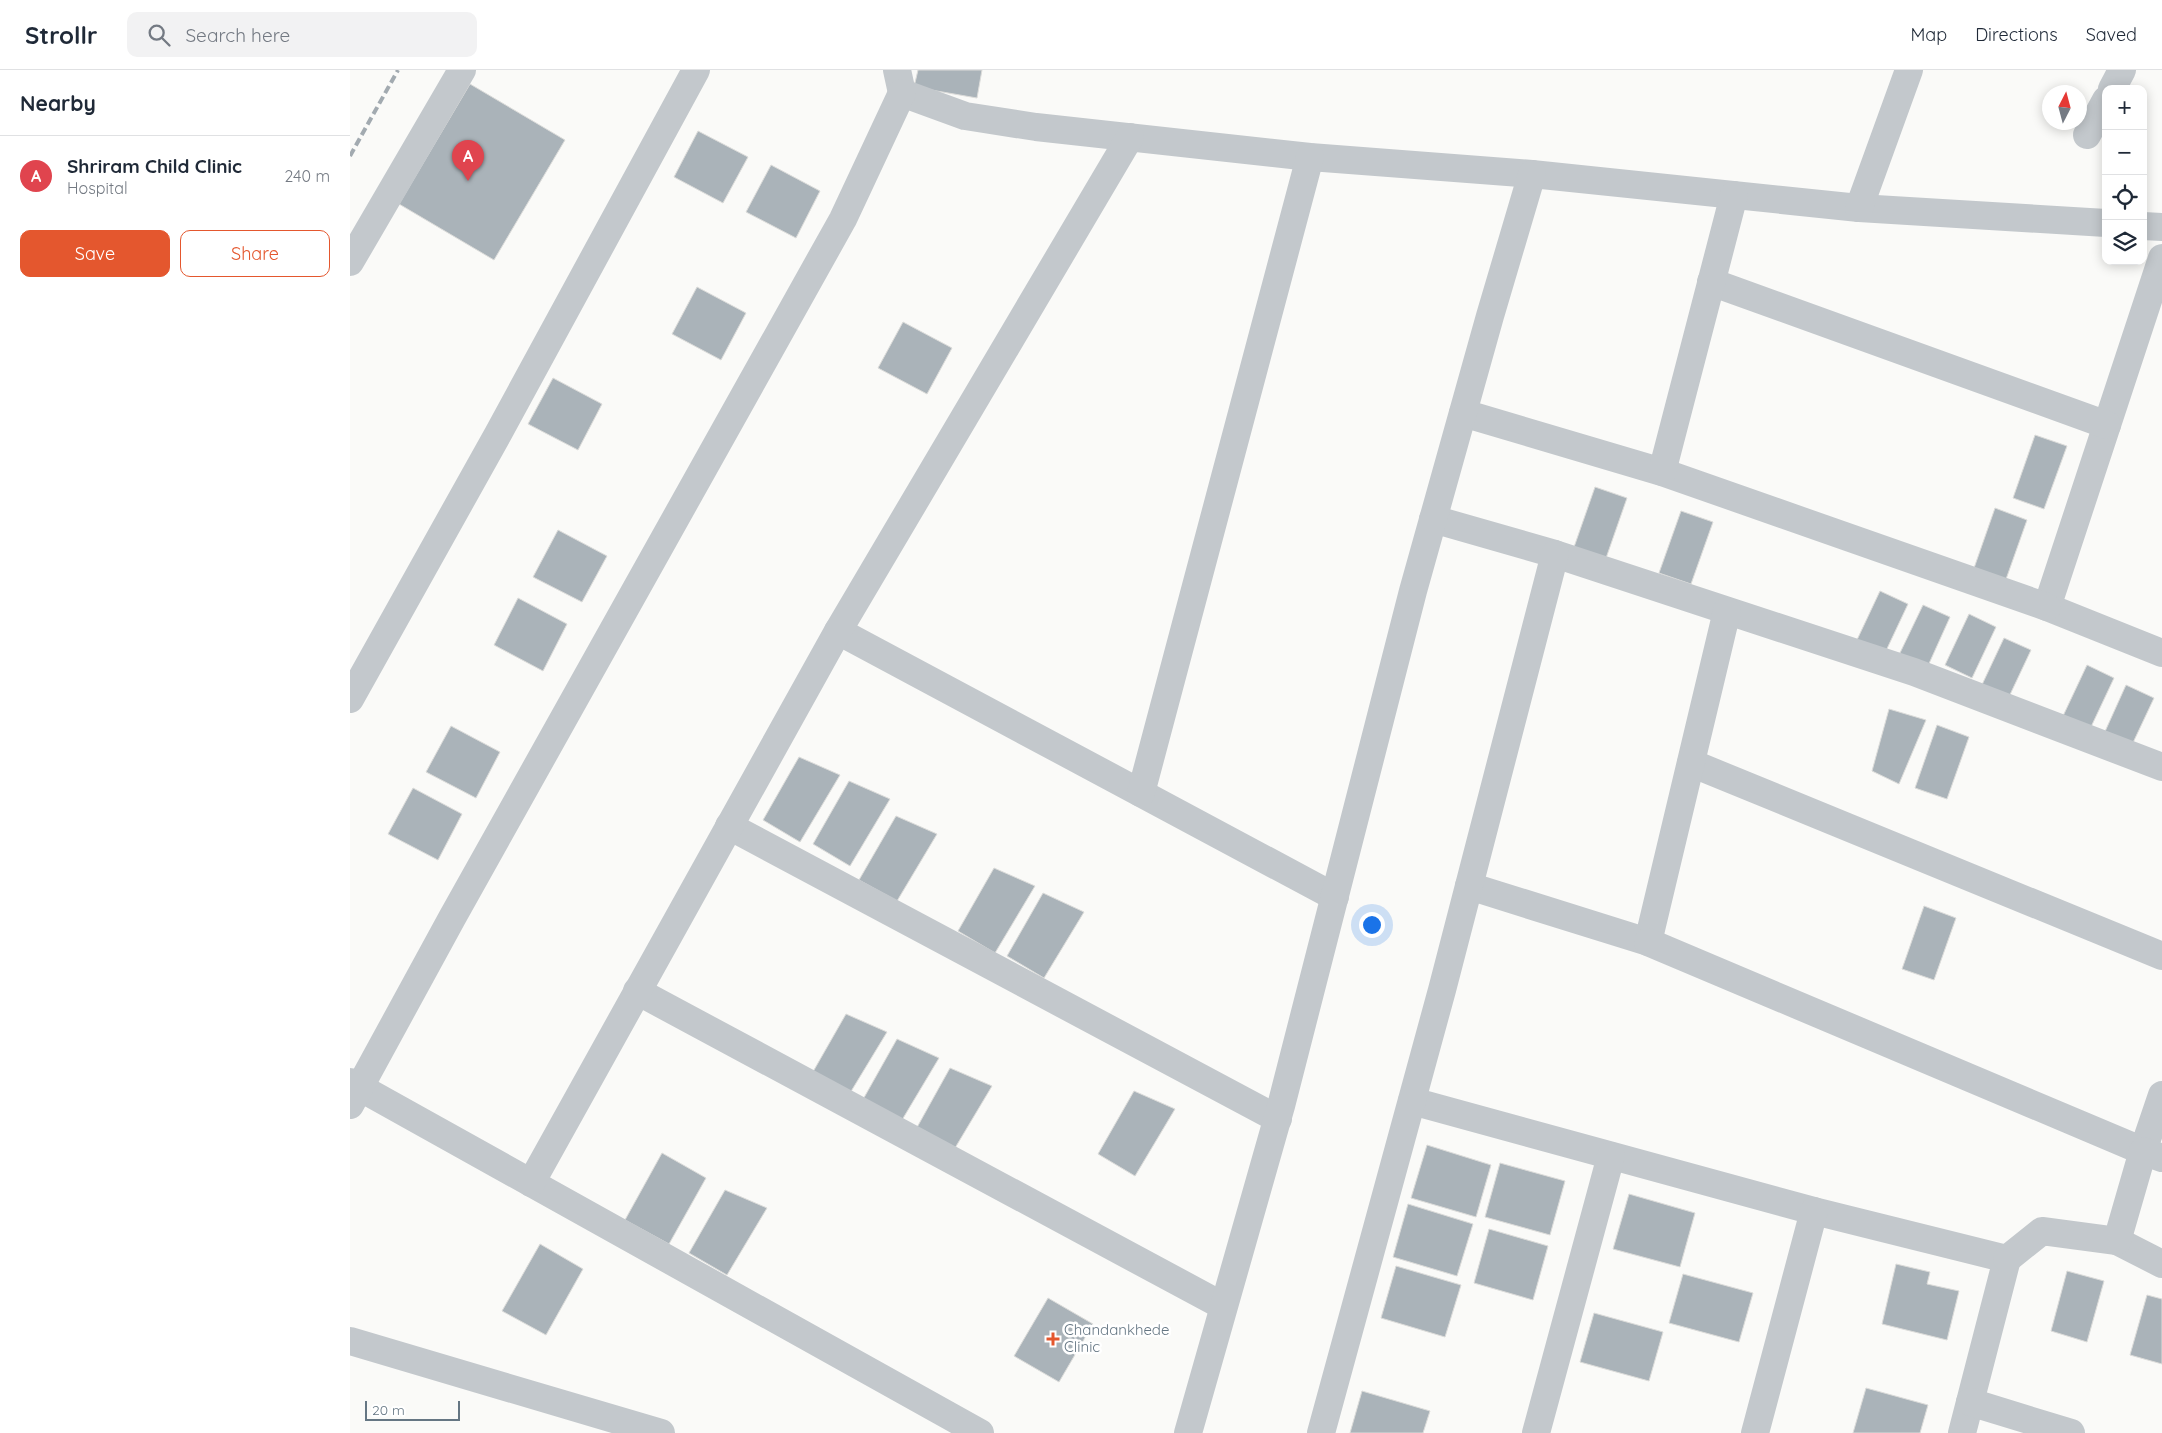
<!DOCTYPE html>
<html lang="en">
<head>
<meta charset="utf-8">
<style>
  body { margin:0; font-family:Quicksand,sans-serif; background:#f2f2f3; color:#1f2937 }
  .controls { position:absolute; right:15px; top:15px; display:grid; overflow:hidden; border-radius:10px; box-shadow:0 2px 12px #0003 }
  .controls button { width:45px; height:45px; display:grid; place-items:center; padding:0; border:0; border-bottom:1px solid #e0e1e3; background:#fff; color:#1f2937; font:25px sans-serif }
  .compass { position:absolute; left:1692px; top:15px; width:45px; height:45px; border-radius:50%; background:#fff; box-shadow:0 2px 12px #0003; rotate:6deg }
  .scale { position:absolute; left:15px; bottom:12px; width:95px; box-sizing:border-box; padding-left:5px; border:2px solid #657683; border-top:0; font-size:14px; line-height:18px; white-space:nowrap; color:#657683; -webkit-text-stroke:4px #fff; paint-order:stroke }
  .you { position:absolute; left:1021px; top:854px; width:18px; height:18px; margin:-12px; border:4px solid #fff; border-radius:50%; background:#1a73e8; box-shadow:0 0 0 8px #1a73e833 }
  .badge { display:grid; place-items:center; width:32px; height:32px; border-radius:50%; background:#e4572e; color:#fff; font-size:16px; font-weight:700 }
  .pin { position:absolute; translate:-50% -41px; filter:drop-shadow(0 1px 2px #0008) }
  .pin::after { content:''; position:absolute; top:26px; width:18px; height:15px; background:inherit; clip-path:polygon(0 0,100% 0,50% 100%) }
  .list { margin:0; padding:0; list-style:none }
  h2 { display:flex; justify-content:space-between; align-items:center; height:65px; margin:0; padding:0 20px; font-size:21px }
  h2 small { font-size:16px; font-weight:400; color:#747a83 }
  .list li { display:grid; grid-template-columns:32px 1fr auto; gap:15px; align-items:center; box-sizing:border-box; height:80px; padding:0 20px; border-top:1px solid #e0e1e3 }
  .list b { display:block; font-size:19px; white-space:nowrap }
  .list p { margin:0; font-size:16px; white-space:nowrap; color:#747a83 }
  .list em { font-size:16px; font-style:normal; color:#747a83 }
  .actions { display:flex; gap:10px; padding:15px 20px }
  .actions a { flex:1; padding:11px 0; border:1px solid #e4572e; border-radius:10px; text-align:center; font-size:18px; color:#e4572e }
  .actions .main { background:#e4572e; color:#fff }
  .icon { flex:none; width:28px; height:28px; fill:none; stroke:currentColor; stroke-width:2; stroke-linecap:round; stroke-linejoin:round }
  .map { position:relative; flex:none; width:1812px; height:1363px; overflow:hidden }
  header { display:flex; align-items:center; gap:30px; box-sizing:border-box; height:70px; padding:0 25px; background:#fff; border-bottom:1px solid #e0e1e3 }
  header strong { font-size:24px }
  nav { display:flex; gap:28px; margin-inline-start:auto; font-size:18px }
  .search { width:350px; height:45px; background:#f2f2f3; display:flex; align-items:center; gap:12px; box-sizing:border-box; padding:0 18px; border-radius:10px; color:#747a83; font-size:19px }
  main { display:flex }
  aside { flex:1; background:#fff }
  .map>svg:first-child { display:block }
  .building { fill:#aab3b9; stroke:#dcdcda }
  .lines { fill:none; stroke-linecap:round; stroke-linejoin:round }
  .minor { stroke:#c3c8cc; stroke-width:28 }
  .rail { stroke:#a2aab0; stroke-width:4; stroke-dasharray:8 4; stroke-linecap:butt }
  .poi-dot { fill:#e4572e; stroke:#fff; stroke-width:2 }
  .labels { text-anchor:middle; stroke-width:5; stroke-linejoin:round; paint-order:stroke }
  .poi-label { font-size:15px; fill:#657683; stroke:#fff; text-anchor:start }
</style>
</head>
<body>
<header>
<strong>Strollr</strong>
<div class="search"><svg class="icon" aria-label="search" viewBox="0 0 24 24"><circle cx="10" cy="10" r="6"/><path d="M15 15l6 6"/></svg>Search here</div>
<nav><a>Map</a><a>Directions</a><a>Saved</a></nav>
</header>
<main>
<aside>
<h2>Nearby<small></small></h2>
<ul class="list">
<li><span class="badge" style="background:#e0444e">A</span><div><b>Shriram Child Clinic</b><p>Hospital</p></div><em>240 m</em></li>
</ul>
<div class="actions"><a class="main">Save</a><a>Share</a></div>
</aside>
<div class="map">
<svg width="1812" height="1363" viewBox="0 0 1812 1363">
  <rect width="100%" height="100%" fill="#fafaf8"/>
  <!-- building -->
  <g class="building">
    <polygon points="568,0 632,0 627,28 564,17"/>
    <polygon points="120,14 215,70 144,190 49,134"/>
    <polygon points="348,61 398,87 373,133 324,107"/>
    <polygon points="421,95 470,121 446,168 396,142"/>
    <polygon points="347,217 396,243 371,290 322,264"/>
    <polygon points="553,252 602,278 577,324 528,298"/>
    <polygon points="203,308 252,334 228,380 178,354"/>
    <polygon points="1685,365 1717,376 1694,439 1663,428"/>
    <polygon points="1245,417 1277,428 1255,491 1223,480"/>
    <polygon points="1645,438 1677,450 1655,512 1623,501"/>
    <polygon points="1331,441 1363,452 1341,514 1309,503"/>
    <polygon points="208,460 257,486 232,532 183,507"/>
    <polygon points="1530,521 1558,534 1534,585 1506,572"/>
    <polygon points="168,528 217,554 193,601 144,575"/>
    <polygon points="1573,535 1600,547 1577,598 1549,585"/>
    <polygon points="1619,544 1646,557 1622,608 1595,595"/>
    <polygon points="1654,568 1681,580 1657,631 1630,619"/>
    <polygon points="1737,595 1764,608 1740,659 1713,646"/>
    <polygon points="1776,615 1804,628 1780,679 1753,666"/>
    <polygon points="1539,639 1576,650 1549,714 1522,701"/>
    <polygon points="1587,655 1619,667 1597,729 1565,718"/>
    <polygon points="101,656 150,682 126,728 76,702"/>
    <polygon points="449,687 490,705 450,772 413,750"/>
    <polygon points="499,711 540,729 500,796 463,774"/>
    <polygon points="63,718 112,744 88,790 38,764"/>
    <polygon points="546,746 587,764 547,831 509,810"/>
    <polygon points="644,798 685,816 645,883 608,861"/>
    <polygon points="693,823 734,842 694,908 657,886"/>
    <polygon points="1574,836 1606,848 1584,910 1552,899"/>
    <polygon points="496,944 537,962 497,1028 460,1007"/>
    <polygon points="547,969 589,988 549,1055 511,1033"/>
    <polygon points="600,998 642,1016 602,1083 565,1061"/>
    <polygon points="784,1021 825,1039 785,1106 748,1084"/>
    <polygon points="1077,1075 1141,1095 1126,1147 1061,1128"/>
    <polygon points="312,1083 356,1108 319,1174 275,1150"/>
    <polygon points="1150,1093 1215,1111 1200,1165 1135,1147"/>
    <polygon points="375,1120 417,1138 377,1205 339,1183"/>
    <polygon points="1279,1124 1345,1143 1330,1197 1263,1179"/>
    <polygon points="1058,1134 1123,1154 1107,1206 1043,1187"/>
    <polygon points="1139,1159 1198,1176 1183,1230 1124,1213"/>
    <polygon points="190,1174 233,1199 196,1265 152,1241"/>
    <polygon points="1546,1194 1580,1202 1577,1214 1609,1221 1597,1270 1532,1254"/>
    <polygon points="1046,1196 1111,1215 1095,1267 1031,1248"/>
    <polygon points="1717,1201 1754,1211 1737,1272 1701,1261"/>
    <polygon points="1333,1204 1403,1223 1389,1272 1319,1253"/>
    <polygon points="1797,1225 1812,1229 1812,1294 1780,1285"/>
    <polygon points="698,1228 743,1254 709,1312 664,1286"/>
    <polygon points="1244,1243 1313,1262 1299,1311 1230,1292"/>
    <polygon points="1516,1318 1578,1335 1570,1363 1503,1363"/>
    <polygon points="1012,1321 1080,1341 1073,1363 1000,1363"/>
  </g>
  <g class="lines">
    <!-- minor -->
    <g class="minor">
      <polyline points="547,0 552,23 615,46 686,57 960,87 1182,104 1509,138 1756,153"/>
      <polyline points="1762,19 1772,0"/>
      <polyline points="1737,65 1756,30"/>
      <polyline points="1509,138 1559,0"/>
      <polyline points="1793,156 1812,157"/>
      <polyline points="1812,188 1697,537 1812,583"/>
      <polyline points="0,192 112,0"/>
      <polyline points="1361,212 1757,355"/>
      <polyline points="1113,343 1312,402 1697,537"/>
      <polyline points="1312,402 1384,125"/>
      <polyline points="1083,449 1205,484 1564,602 1812,697"/>
      <polyline points="488,561 985,827"/>
      <polyline points="0,629 148,364 346,0"/>
      <polyline points="1341,693 1812,886"/>
      <polyline points="791,723 960,87"/>
      <polyline points="379,756 928,1049"/>
      <polyline points="1119,816 1298,872 1377,541"/>
      <polyline points="1298,872 1793,1081 1812,1025"/>
      <polyline points="287,921 873,1236"/>
      <polyline points="0,1012 630,1363"/>
      <polyline points="1062,1031 1464,1141 1657,1189 1612,1363"/>
      <polyline points="0,1035 102,848 493,149 552,23"/>
      <polyline points="181,1113 488,561 780,67"/>
      <polyline points="1767,1171 1812,1194"/>
      <polyline points="1657,1189 1692,1161 1767,1171 1793,1081 1812,1088"/>
      <polyline points="0,1271 311,1363"/>
      <polyline points="1620,1332 1721,1363"/>
      <polyline points="838,1363 931,1036 1063,521 1140,246 1182,104"/>
      <polyline points="971,1363 1092,920 1205,484"/>
      <polyline points="1186,1363 1261,1086"/>
      <polyline points="1405,1363 1464,1141"/>
    </g>
    <!-- rail -->
    <polyline class="rail" points="0,86 48,0"/>
  </g>
  <!-- markers -->
  <path class="poi-dot" d="M700.5 1261.5h5v5h5v5h-5v5h-5v-5h-5v-5h5z"/>
  <g class="labels">
    <!-- poi labels -->
    <g class="poi-label">
      <text x="714" y="1265">Chandankhede<tspan x="714" dy="17">Clinic</tspan></text>
    </g>
  </g>
</svg>
<div class="controls">
<button>+</button>
<button>−</button>
<button><svg class="icon" aria-label="locate" viewBox="0 0 24 24"><circle cx="12" cy="12" r="6"/><path d="M12 2v4M12 18v4M2 12h4M18 12h4"/></svg></button>
<button><svg class="icon" aria-label="layers" viewBox="0 0 24 24"><path d="M12 4l9 5-9 5-9-5zM3 14l9 5 9-5"/></svg></button>
</div>
<svg class="compass" viewBox="-18 -18 36 36"><path d="M0-13l5 13h-10z" fill="#e53935"/><path d="M0 13l5-13h-10z" fill="#747a83"/></svg>
<div class="scale">20 m</div>
<div class="you"></div>
<div class="pin badge" style="left:118px;top:111px;background:#e0444e">A</div>
</div>
</main>
</body>
</html>
